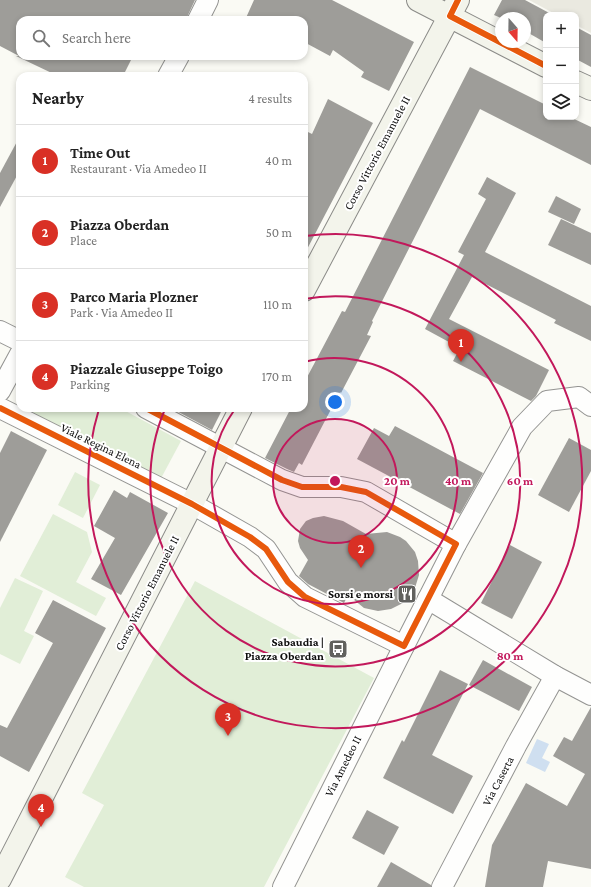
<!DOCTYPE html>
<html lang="en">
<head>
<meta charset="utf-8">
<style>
  body { margin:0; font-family:"Crimson Pro",serif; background:#f6f6f6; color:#222 }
  .controls { position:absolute; right:12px; top:12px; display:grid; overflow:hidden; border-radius:8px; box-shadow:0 2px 6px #0003 }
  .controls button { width:36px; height:36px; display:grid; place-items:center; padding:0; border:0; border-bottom:1px solid #e0e0e0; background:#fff; color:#222; font:20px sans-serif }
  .compass { position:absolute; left:495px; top:12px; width:36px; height:36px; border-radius:50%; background:#fff; box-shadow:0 2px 6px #0003; rotate:160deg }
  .you { position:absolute; left:335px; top:402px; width:14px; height:14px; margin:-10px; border:3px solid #fff; border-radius:50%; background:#1a73e8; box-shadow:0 0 0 6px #1a73e833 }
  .badge { display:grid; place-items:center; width:26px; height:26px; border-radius:50%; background:#d93025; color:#fff; font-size:13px; font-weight:700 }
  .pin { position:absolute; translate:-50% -33px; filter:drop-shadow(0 1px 2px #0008) }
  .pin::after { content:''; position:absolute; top:21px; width:14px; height:12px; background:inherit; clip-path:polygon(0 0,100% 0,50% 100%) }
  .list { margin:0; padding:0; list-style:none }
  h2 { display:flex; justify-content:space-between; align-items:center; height:52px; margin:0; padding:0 16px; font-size:17px }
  h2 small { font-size:13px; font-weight:400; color:#767676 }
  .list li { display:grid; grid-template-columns:26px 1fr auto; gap:12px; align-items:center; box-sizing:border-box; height:72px; padding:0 16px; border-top:1px solid #e0e0e0 }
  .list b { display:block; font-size:15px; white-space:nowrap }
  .list p { margin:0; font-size:13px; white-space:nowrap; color:#767676 }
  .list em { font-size:13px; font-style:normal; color:#767676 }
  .icon { flex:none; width:22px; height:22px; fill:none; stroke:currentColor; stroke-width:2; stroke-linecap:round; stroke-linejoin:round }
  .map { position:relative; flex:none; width:591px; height:887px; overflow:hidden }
  .search { position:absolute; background:#fff; box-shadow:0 2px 6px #0003; left:16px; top:16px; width:292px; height:44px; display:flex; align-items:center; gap:10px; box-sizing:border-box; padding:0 14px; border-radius:12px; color:#767676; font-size:15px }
  .panel { position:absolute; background:#fff; box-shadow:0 2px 6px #0003; left:16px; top:72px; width:292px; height:340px; border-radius:12px }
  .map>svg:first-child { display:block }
  .green { fill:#e1eed7 }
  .plaza { fill:#eae9e0 }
  .water { fill:#cfdff0 }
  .building { fill:#9e9d99 }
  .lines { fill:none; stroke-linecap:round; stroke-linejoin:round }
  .street-casing { stroke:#949492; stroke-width:22 }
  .secondary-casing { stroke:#8b8b88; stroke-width:24 }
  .street { stroke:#fefefd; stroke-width:20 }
  .secondary { stroke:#f3f4eb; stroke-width:22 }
  .cycleway-casing { stroke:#fff; stroke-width:8 }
  .cycleway { stroke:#e8590c; stroke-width:6 }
  .ring { fill:none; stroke:#c2185b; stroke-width:2 }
  .labels { text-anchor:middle; stroke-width:4; stroke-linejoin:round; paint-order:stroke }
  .street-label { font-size:12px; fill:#0e0e0e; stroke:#fff }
  .poi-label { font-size:12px; font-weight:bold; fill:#0e0e0e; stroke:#fff; text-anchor:end }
  .centre { fill:#c2185b; stroke:#fff; stroke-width:2 }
  .ring-label { font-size:12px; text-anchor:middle; font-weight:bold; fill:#c2185b; stroke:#fff; stroke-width:4; stroke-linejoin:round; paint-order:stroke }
</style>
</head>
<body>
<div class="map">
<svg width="591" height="887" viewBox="0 0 591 887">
  <rect width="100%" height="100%" fill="#fafaf4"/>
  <!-- green -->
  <g class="green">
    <polygon points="22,408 120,408 181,441 159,482"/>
    <polygon points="75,472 100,485 83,518 58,505"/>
    <polygon points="53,514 87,532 92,552 76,582 106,598 96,616 20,576"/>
    <polygon points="15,578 43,591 24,631 34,636 20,664 0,654 0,608"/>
    <polygon points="195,581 374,678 264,887 84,887 65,877 104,805 82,793"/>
  </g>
  <!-- plaza -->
  <polygon class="plaza" points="529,0 591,0 591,33 576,25 576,15 557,15"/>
  <!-- water -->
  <polygon class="water" points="537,739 549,744 542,758 550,762 545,772 526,763"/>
  <!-- building -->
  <g class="building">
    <polygon points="0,0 195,0 188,15 187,20 20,20 20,56 133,56 123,76 58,76 16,56 19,56 0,46"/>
    <polygon points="254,0 332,0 414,42 389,91 361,77 364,72 333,50 330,56 304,42 304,20 245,20"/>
    <polygon points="502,0 525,0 553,15 546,15 546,43 525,31 525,18 501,18 494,15"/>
    <polygon points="576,27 591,35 591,67 576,59"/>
    <polygon points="470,67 546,105 546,117 570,117 591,127 591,165 480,109 372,321 373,322 367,335 371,336 341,393 340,392 302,465 299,463 294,472 287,469 265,458 291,408 304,408 304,383 342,311 345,312"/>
    <polygon points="328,99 373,123 304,255 304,130 312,134"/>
    <polygon points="20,136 20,170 0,207 0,173"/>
    <polygon points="487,177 516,193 485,252 591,306 591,341 554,323 556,320 472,277 449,319 549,370 536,396 531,401 453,361 460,348 425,329 464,255 458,252 486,199 478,194"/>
    <polygon points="556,196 581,209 574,224 548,212"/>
    <polygon points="561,219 591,233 591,265 548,245"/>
    <polygon points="171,408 223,408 212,430"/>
    <polygon points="395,426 483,473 460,514 357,459 374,428 389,436"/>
    <polygon points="11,431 47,450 0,542 0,453"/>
    <polygon points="569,438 591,450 591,471 569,512 538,495"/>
    <polygon points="114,490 127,498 130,492 168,513 121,595 91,579 115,538 94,526"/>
    <polygon points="324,516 343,521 366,534 387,532 400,537 406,541 415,552 418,561 419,575 414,591 405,602 391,609 378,611 364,608 348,595 344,603 308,584 299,576 308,560 300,548 298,541 300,529 306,521 313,518"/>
    <polygon points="510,545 542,562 512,619 481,603"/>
    <polygon points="53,600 106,628 29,772 0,756 0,725 7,728 53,643 35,633"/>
    <polygon points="483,660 532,687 519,711 469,685"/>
    <polygon points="440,670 468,684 432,755 473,776 453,814 383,778 402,740 404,742"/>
    <polygon points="591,707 591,869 548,861 543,887 485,887 492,845 526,783 567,806 585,774 553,756 564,737 572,741"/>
    <polygon points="367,810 399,827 384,855 352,838"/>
    <polygon points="391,862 431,885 431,887 377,887"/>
  </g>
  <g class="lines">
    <defs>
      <g id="street">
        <polyline points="198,20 208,0"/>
        <polyline points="168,76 179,56"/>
        <polyline points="0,331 20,341"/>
        <polyline points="0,391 20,354"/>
        <polyline points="0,408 192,504 250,537 266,549 288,582 305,597 404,646 456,544 366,492 341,487 302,487 282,480 146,408"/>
        <polyline points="456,544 522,427 547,401 579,397 591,406"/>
        <polyline points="428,599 555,676 591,695"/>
        <polyline points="283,887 404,646"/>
        <polyline points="442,887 516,746 555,676"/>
      </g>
      <g id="secondary">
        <polyline points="418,0 546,66"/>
        <polyline points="576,82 591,89"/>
        <polyline points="304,290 458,0"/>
        <polyline points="0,879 241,408"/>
      </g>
    </defs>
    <!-- street casing -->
    <use href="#street" class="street-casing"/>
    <!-- secondary casing -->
    <use href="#secondary" class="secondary-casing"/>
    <!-- street -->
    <use href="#street" class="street"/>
    <!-- secondary -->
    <use href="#secondary" class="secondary"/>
    <defs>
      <g id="cycleway">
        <polyline points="458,0 450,16 546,66"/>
        <polyline points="0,408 192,504 250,537 266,549 288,582 305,597 404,646 456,544 366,492 341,487 302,487 282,480 146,408"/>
      </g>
    </defs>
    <!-- cycleway casing -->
    <use href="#cycleway" class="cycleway-casing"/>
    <!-- cycleway -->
    <use href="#cycleway" class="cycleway"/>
  </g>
  <!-- distance rings -->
  <circle cx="335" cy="481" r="62" fill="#c2185b" fill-opacity=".12"/>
  <g class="ring">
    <circle cx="335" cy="481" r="62"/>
    <path d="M304 362A123 123 0 1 1 235 409"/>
    <path d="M304 299A185 185 0 1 1 165 409"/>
    <path d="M305 236A247 247 0 1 1 99 409"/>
  </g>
  <!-- icons -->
  <defs>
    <symbol id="restaurant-square" viewBox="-11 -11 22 22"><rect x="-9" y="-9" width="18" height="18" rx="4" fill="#61615e" stroke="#fff"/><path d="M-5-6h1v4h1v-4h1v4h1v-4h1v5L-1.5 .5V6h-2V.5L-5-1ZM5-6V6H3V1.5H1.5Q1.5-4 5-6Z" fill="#fff"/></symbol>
    <symbol id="bus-square" viewBox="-11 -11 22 22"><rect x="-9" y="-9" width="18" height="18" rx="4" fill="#61615e" stroke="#fff"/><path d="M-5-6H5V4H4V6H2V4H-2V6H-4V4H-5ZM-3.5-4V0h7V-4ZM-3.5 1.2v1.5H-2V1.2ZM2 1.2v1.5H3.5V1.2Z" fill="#fff"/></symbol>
  </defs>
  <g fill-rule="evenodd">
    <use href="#restaurant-square" x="396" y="583" width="22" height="22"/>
    <use href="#bus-square" x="327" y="638" width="22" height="22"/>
  </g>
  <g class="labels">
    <!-- street labels -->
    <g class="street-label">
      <text transform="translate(377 153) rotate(-62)" y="4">Corso Vittorio Emanuele II</text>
      <text transform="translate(101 446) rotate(26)" y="4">Viale Regina Elena</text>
      <text transform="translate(147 593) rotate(-63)" y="4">Corso Vittorio Emanuele II</text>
      <text transform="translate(343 766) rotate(-63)" y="4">Via Amedeo II</text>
      <text transform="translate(498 781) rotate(-62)" y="4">Via Caserta</text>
    </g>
    <!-- poi labels -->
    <g class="poi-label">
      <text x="393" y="598">Sorsi e morsi</text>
      <text x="324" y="646">Sabaudia |<tspan x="324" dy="14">Piazza Oberdan</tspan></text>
    </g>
  </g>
  <circle cx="335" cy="481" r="6" class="centre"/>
  <g class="ring-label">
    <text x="397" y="485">20 m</text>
    <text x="458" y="485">40 m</text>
    <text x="520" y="485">60 m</text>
    <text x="510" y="660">80 m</text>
  </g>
</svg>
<div class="controls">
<button>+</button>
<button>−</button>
<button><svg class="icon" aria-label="layers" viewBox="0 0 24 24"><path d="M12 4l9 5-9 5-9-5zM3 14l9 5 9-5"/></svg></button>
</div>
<svg class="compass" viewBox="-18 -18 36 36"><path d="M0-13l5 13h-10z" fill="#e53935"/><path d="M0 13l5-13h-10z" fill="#767676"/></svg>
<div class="you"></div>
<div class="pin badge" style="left:461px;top:362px">1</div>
<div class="pin badge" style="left:361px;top:568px">2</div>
<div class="pin badge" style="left:228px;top:736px">3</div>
<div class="pin badge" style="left:41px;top:827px">4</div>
<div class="search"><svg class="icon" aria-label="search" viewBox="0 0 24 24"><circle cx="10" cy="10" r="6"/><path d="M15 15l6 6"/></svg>Search here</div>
<section class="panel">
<h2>Nearby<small>4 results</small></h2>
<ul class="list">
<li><span class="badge">1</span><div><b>Time Out</b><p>Restaurant · Via Amedeo II</p></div><em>40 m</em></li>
<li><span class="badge">2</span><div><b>Piazza Oberdan</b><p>Place</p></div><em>50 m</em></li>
<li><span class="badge">3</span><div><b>Parco Maria Plozner</b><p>Park · Via Amedeo II</p></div><em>110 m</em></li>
<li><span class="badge">4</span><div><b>Piazzale Giuseppe Toigo</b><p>Parking</p></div><em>170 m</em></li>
</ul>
</section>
</div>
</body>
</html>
